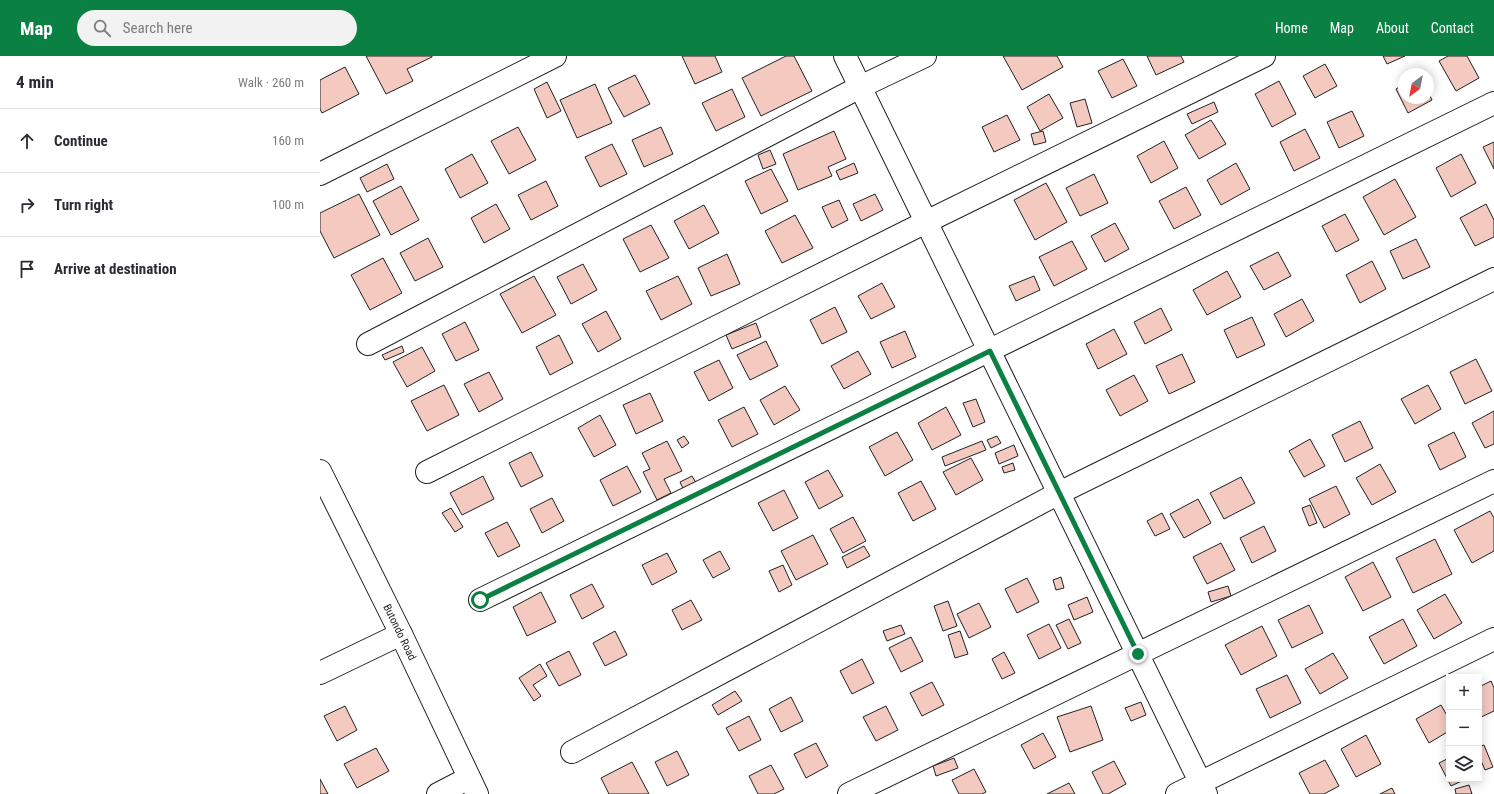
<!DOCTYPE html>
<html lang="en">
<head>
<meta charset="utf-8">
<style>
  body { margin:0; font-family:"Roboto Condensed",sans-serif; background:#f2f2f3; color:#2b2b33 }
  .controls { position:absolute; right:12px; bottom:12px; display:grid; overflow:hidden; border-radius:0px; box-shadow:0 2px 10px #0003 }
  .controls button { width:36px; height:36px; display:grid; place-items:center; padding:0; border:0; border-bottom:1px solid #e1e1e2; background:#fff; color:#2b2b33; font:20px sans-serif }
  .compass { position:absolute; left:1078px; top:12px; width:36px; height:36px; border-radius:50%; background:#fff; box-shadow:0 2px 10px #0003; rotate:212deg }
  .stop { position:absolute; width:12px; height:12px; margin:-9px; border:3px solid #0b8043; border-radius:50%; background:#fff }
  .stop.end { background:#0b8043; border-color:#fff; box-shadow:0 1px 4px #0008 }
  .list { margin:0; padding:0; list-style:none }
  h2 { display:flex; justify-content:space-between; align-items:center; height:52px; margin:0; padding:0 16px; font-size:17px }
  h2 small { font-size:13px; font-weight:400; color:#7c7c81 }
  .list li { display:grid; grid-template-columns:26px 1fr auto; gap:12px; align-items:center; box-sizing:border-box; height:64px; padding:0 16px; border-top:1px solid #e1e1e2 }
  .list b { display:block; font-size:15px; white-space:nowrap }
  .list em { font-size:13px; font-style:normal; color:#7c7c81 }
  .icon { flex:none; width:22px; height:22px; fill:none; stroke:currentColor; stroke-width:2; stroke-linecap:round; stroke-linejoin:round }
  .map { position:relative; flex:none; width:1174px; height:738px; overflow:hidden }
  header { display:flex; align-items:center; gap:24px; box-sizing:border-box; height:56px; padding:0 20px; background:#0b8043; color:#fff }
  header strong { font-size:19px }
  nav { display:flex; gap:22px; margin-inline-start:auto; font-size:14px }
  .search { width:280px; height:36px; background:#f2f2f3; display:flex; align-items:center; gap:10px; box-sizing:border-box; padding:0 14px; border-radius:22px; color:#7c7c81; font-size:15px }
  main { display:flex }
  aside { flex:1; background:#fff }
  .map>svg:first-child { display:block }
  .building { fill:#f3c9c0; stroke:#222 }
  .lines { fill:none; stroke-linecap:round; stroke-linejoin:round }
  .minor-casing { stroke:#222; stroke-width:24 }
  .minor { stroke:#fff; stroke-width:22 }
  .route { stroke:#0b8043; stroke-width:5 }
  .labels { text-anchor:middle; stroke-width:3; stroke-linejoin:round; paint-order:stroke }
  .street-label { font-size:11px; fill:#222; stroke:#fff }
</style>
</head>
<body>
<header>
<strong>Map</strong>
<div class="search"><svg class="icon" aria-label="search" viewBox="0 0 24 24"><circle cx="10" cy="10" r="6"/><path d="M15 15l6 6"/></svg>Search here</div>
<nav><a>Home</a><a>Map</a><a>About</a><a>Contact</a></nav>
</header>
<main>
<aside>
<h2>4 min<small>Walk · 260 m</small></h2>
<ul class="list">
<li><svg class="icon" aria-label="ahead" viewBox="0 0 24 24"><path d="M12 20V5M6 11l6-6 6 6"/></svg><div><b>Continue</b></div><em>160 m</em></li>
<li><svg class="icon" aria-label="right" viewBox="0 0 24 24"><path d="M7 20v-9h11M14 6l5 5-5 5"/></svg><div><b>Turn right</b></div><em>100 m</em></li>
<li><svg class="icon" aria-label="arrive" viewBox="0 0 24 24"><path d="M6 21V4h12l-3 4 3 4H6"/></svg><div><b>Arrive at destination</b></div></li>
</ul>
</aside>
<div class="map">
<svg width="1174" height="738" viewBox="0 0 1174 738">
  <rect width="100%" height="100%" fill="#fff"/>
  <!-- building -->
  <g class="building">
    <polygon points="46,0 112,0 112,1 87,13 93,25 66,38"/>
    <polygon points="362,0 395,0 402,16 375,28"/>
    <polygon points="466,0 474,0 492,35 441,60 422,22"/>
    <polygon points="683,0 737,0 743,11 702,34"/>
    <polygon points="827,0 861,0 864,6 836,19"/>
    <polygon points="1063,0 1085,0 1067,8"/>
    <polygon points="1128,0 1147,0 1159,22 1136,35 1119,5"/>
    <polygon points="803,3 817,30 792,42 778,15"/>
    <polygon points="1005,8 1017,30 995,42 983,20"/>
    <polygon points="25,11 39,38 2,57 0,53 0,24"/>
    <polygon points="315,19 330,48 304,61 288,32"/>
    <polygon points="959,25 976,58 952,71 935,38"/>
    <polygon points="227,26 241,55 227,62 214,33"/>
    <polygon points="275,28 292,67 257,82 240,44"/>
    <polygon points="1084,28 1084,42 1108,42 1108,36 1112,44 1088,57 1076,33"/>
    <polygon points="412,33 425,61 396,75 382,47"/>
    <polygon points="729,38 743,62 720,75 707,51"/>
    <polygon points="765,43 772,67 757,71 750,47"/>
    <polygon points="894,46 898,56 872,68 867,58"/>
    <polygon points="1032,55 1044,80 1019,92 1007,66"/>
    <polygon points="687,59 700,84 674,96 662,71"/>
    <polygon points="891,64 906,88 879,103 865,79"/>
    <polygon points="198,71 216,104 189,118 171,85"/>
    <polygon points="341,71 353,98 324,111 312,84"/>
    <polygon points="985,73 1000,102 974,115 960,86"/>
    <polygon points="514,75 526,103 508,111 512,120 478,134 463,98"/>
    <polygon points="723,75 726,86 714,89 711,78"/>
    <polygon points="844,85 858,112 831,127 817,100"/>
    <polygon points="1174,86 1174,113 1163,91"/>
    <polygon points="292,88 307,118 280,131 265,101"/>
    <polygon points="450,94 456,108 443,113 438,99"/>
    <polygon points="152,98 168,127 140,142 125,113"/>
    <polygon points="1141,98 1156,127 1131,141 1116,112"/>
    <polygon points="534,107 538,117 520,124 516,115"/>
    <polygon points="916,107 930,133 901,149 887,124"/>
    <polygon points="67,108 74,123 47,136 40,122"/>
    <polygon points="451,113 468,145 441,158 425,125"/>
    <polygon points="774,118 788,147 760,160 746,132"/>
    <polygon points="1075,123 1096,161 1064,179 1043,141"/>
    <polygon points="226,125 238,150 211,164 198,139"/>
    <polygon points="726,127 747,166 715,184 694,144"/>
    <polygon points="81,130 99,164 71,179 53,145"/>
    <polygon points="866,131 881,159 854,173 839,145"/>
    <polygon points="39,138 60,179 14,202 0,175 0,157"/>
    <polygon points="555,138 563,154 541,165 533,148"/>
    <polygon points="519,144 528,164 512,172 502,151"/>
    <polygon points="176,148 190,173 164,187 151,162"/>
    <polygon points="1166,148 1174,164 1174,181 1155,190 1140,162"/>
    <polygon points="384,149 399,177 369,193 354,165"/>
    <polygon points="1025,158 1039,184 1016,196 1002,170"/>
    <polygon points="475,159 493,192 462,207 445,175"/>
    <polygon points="795,167 809,193 785,206 771,180"/>
    <polygon points="331,169 349,202 320,216 303,183"/>
    <polygon points="108,182 123,211 95,225 80,197"/>
    <polygon points="1096,183 1110,211 1083,223 1070,195"/>
    <polygon points="752,185 767,213 734,230 719,201"/>
    <polygon points="958,196 971,220 944,234 930,210"/>
    <polygon points="407,198 420,228 391,240 378,212"/>
    <polygon points="63,202 82,237 50,254 31,219"/>
    <polygon points="1052,205 1066,233 1040,247 1026,219"/>
    <polygon points="263,208 277,234 251,248 237,221"/>
    <polygon points="907,215 921,241 887,259 873,234"/>
    <polygon points="214,220 236,259 202,277 180,238"/>
    <polygon points="358,220 372,248 341,264 326,235"/>
    <polygon points="714,220 720,234 696,245 689,230"/>
    <polygon points="562,227 575,251 551,263 538,240"/>
    <polygon points="982,243 994,265 966,281 954,258"/>
    <polygon points="515,251 527,276 502,288 490,264"/>
    <polygon points="841,252 852,274 825,288 814,266"/>
    <polygon points="286,255 301,283 278,296 262,268"/>
    <polygon points="932,261 945,289 917,302 904,274"/>
    <polygon points="145,266 159,294 136,305 122,278"/>
    <polygon points="436,267 441,281 412,293 406,279"/>
    <polygon points="794,273 807,298 778,313 766,288"/>
    <polygon points="585,275 596,301 572,312 560,286"/>
    <polygon points="239,279 253,307 230,319 216,291"/>
    <polygon points="446,285 458,310 430,324 417,299"/>
    <polygon points="82,290 84,296 65,304 62,299"/>
    <polygon points="102,291 115,315 87,331 73,306"/>
    <polygon points="538,295 551,318 524,333 511,310"/>
    <polygon points="862,298 875,326 849,338 836,310"/>
    <polygon points="1156,303 1172,335 1145,348 1130,316"/>
    <polygon points="399,304 413,332 389,345 374,316"/>
    <polygon points="169,316 183,343 159,356 144,328"/>
    <polygon points="814,319 828,345 800,360 786,334"/>
    <polygon points="124,329 139,359 107,375 91,345"/>
    <polygon points="1108,329 1121,353 1095,368 1081,343"/>
    <polygon points="465,330 480,354 454,369 440,344"/>
    <polygon points="330,337 343,365 316,378 303,349"/>
    <polygon points="656,343 665,366 653,371 643,347"/>
    <polygon points="424,351 438,378 412,391 398,364"/>
    <polygon points="626,351 641,379 612,394 598,367"/>
    <polygon points="1174,355 1174,388 1165,392 1152,367"/>
    <polygon points="280,359 296,389 274,401 258,372"/>
    <polygon points="1040,365 1053,392 1025,406 1012,379"/>
    <polygon points="577,376 593,404 565,420 549,391"/>
    <polygon points="1134,376 1146,401 1120,414 1108,389"/>
    <polygon points="364,380 369,387 362,392 357,384"/>
    <polygon points="677,380 681,387 671,392 667,384"/>
    <polygon points="990,383 1005,410 984,421 969,395"/>
    <polygon points="347,385 362,415 344,423 351,437 337,444 323,416 330,413 322,397"/>
    <polygon points="662,385 666,394 625,410 622,401"/>
    <polygon points="694,389 698,400 679,408 675,397"/>
    <polygon points="211,396 223,420 201,431 189,407"/>
    <polygon points="651,402 663,424 636,439 623,416"/>
    <polygon points="693,407 695,414 684,417 682,411"/>
    <polygon points="1060,408 1076,436 1052,449 1036,422"/>
    <polygon points="307,410 321,436 293,450 280,424"/>
    <polygon points="508,414 523,440 499,453 485,426"/>
    <polygon points="163,420 174,443 142,459 130,437"/>
    <polygon points="372,420 378,430 365,437 360,426"/>
    <polygon points="921,421 935,447 904,463 890,437"/>
    <polygon points="601,425 616,453 593,465 578,437"/>
    <polygon points="1016,430 1030,458 1004,472 989,443"/>
    <polygon points="464,434 478,462 453,475 438,447"/>
    <polygon points="232,442 244,465 222,477 210,453"/>
    <polygon points="878,443 891,467 864,482 850,458"/>
    <polygon points="990,449 997,467 989,470 982,452"/>
    <polygon points="131,452 143,471 135,476 122,457"/>
    <polygon points="1170,455 1174,462 1174,495 1152,507 1134,474"/>
    <polygon points="842,457 850,473 835,480 827,465"/>
    <polygon points="533,461 546,485 523,497 510,473"/>
    <polygon points="187,466 200,490 178,501 165,477"/>
    <polygon points="944,470 956,495 932,507 920,482"/>
    <polygon points="493,479 508,508 476,524 461,495"/>
    <polygon points="1115,483 1132,518 1093,537 1076,502"/>
    <polygon points="901,487 915,514 887,528 873,501"/>
    <polygon points="544,490 550,500 527,512 522,501"/>
    <polygon points="400,495 410,513 393,522 383,504"/>
    <polygon points="347,497 357,516 332,529 322,509"/>
    <polygon points="1053,506 1071,541 1043,555 1025,521"/>
    <polygon points="463,509 472,529 459,536 449,515"/>
    <polygon points="741,521 744,532 736,534 733,524"/>
    <polygon points="707,522 719,546 697,557 685,533"/>
    <polygon points="272,528 284,551 262,563 250,539"/>
    <polygon points="908,530 911,540 891,546 888,536"/>
    <polygon points="221,536 236,566 207,580 193,551"/>
    <polygon points="1125,538 1142,567 1114,583 1097,554"/>
    <polygon points="767,541 773,556 754,564 748,549"/>
    <polygon points="371,544 382,564 362,574 352,554"/>
    <polygon points="628,545 637,570 623,575 614,550"/>
    <polygon points="659,547 671,571 649,582 637,558"/>
    <polygon points="989,549 1003,577 972,592 958,564"/>
    <polygon points="749,563 761,587 748,593 736,569"/>
    <polygon points="1083,563 1097,590 1064,608 1049,581"/>
    <polygon points="729,568 741,592 719,603 707,579"/>
    <polygon points="581,569 585,578 567,585 563,575"/>
    <polygon points="942,570 957,600 921,619 905,589"/>
    <polygon points="295,575 307,599 285,610 273,587"/>
    <polygon points="640,575 648,598 635,602 628,579"/>
    <polygon points="591,581 603,605 581,616 569,592"/>
    <polygon points="249,595 261,619 239,630 226,607"/>
    <polygon points="684,596 695,617 682,623 672,603"/>
    <polygon points="1013,597 1028,622 1000,638 985,613"/>
    <polygon points="542,603 554,627 532,638 520,615"/>
    <polygon points="220,608 227,620 213,629 221,640 214,645 199,622"/>
    <polygon points="967,619 981,647 950,662 936,633"/>
    <polygon points="1171,625 1174,632 1174,655 1159,662 1159,631"/>
    <polygon points="612,626 624,649 602,660 590,637"/>
    <polygon points="415,635 422,645 398,659 392,649"/>
    <polygon points="471,641 483,665 461,676 449,653"/>
    <polygon points="821,646 826,659 811,665 805,652"/>
    <polygon points="1121,649 1129,663 1129,675 1109,687 1096,663"/>
    <polygon points="25,650 37,674 17,685 4,660"/>
    <polygon points="566,650 578,674 556,685 543,661"/>
    <polygon points="771,650 783,684 750,696 737,661"/>
    <polygon points="429,660 441,684 419,695 406,672"/>
    <polygon points="723,677 736,701 714,713 701,689"/>
    <polygon points="1046,679 1061,708 1036,721 1021,693"/>
    <polygon points="496,687 508,710 486,722 474,698"/>
    <polygon points="1164,689 1173,711 1165,714 1159,700 1159,691"/>
    <polygon points="56,692 69,715 37,732 24,708"/>
    <polygon points="357,695 369,719 347,730 335,706"/>
    <polygon points="634,702 638,712 616,720 613,710"/>
    <polygon points="1129,702 1129,723 1146,723 1131,730 1119,707"/>
    <polygon points="1005,704 1019,730 1004,738 990,738 979,717"/>
    <polygon points="794,705 806,728 788,738 783,738 772,716"/>
    <polygon points="312,706 329,738 289,738 281,722"/>
    <polygon points="451,709 464,733 454,738 438,738 429,720"/>
    <polygon points="654,713 666,736 662,738 639,738 632,724"/>
    <polygon points="0,723 8,738 0,738"/>
    <polygon points="749,727 755,738 727,738"/>
    <polygon points="1149,729 1152,738 1136,738 1135,733"/>
    <polygon points="1072,732 1075,738 1060,738"/>
  </g>
  <g class="lines">
    <defs>
      <g id="minor">
        <polyline points="525,0 886,738"/>
        <polyline points="0,118 235,0"/>
        <polyline points="48,288 540,31 605,0"/>
        <polyline points="0,415 81,578 157,738"/>
        <polyline points="107,416 606,166 944,0"/>
        <polyline points="160,544 1174,47"/>
        <polyline points="0,617 81,578"/>
        <polyline points="252,696 739,437 1174,223"/>
        <polyline points="118,738 149,722"/>
        <polyline points="529,738 1174,425"/>
        <polyline points="857,738 1174,583"/>
      </g>
    </defs>
    <!-- minor casing -->
    <use href="#minor" class="minor-casing"/>
    <!-- minor -->
    <use href="#minor" class="minor"/>
  </g>
  <g class="lines">
    <!-- route -->
    <polyline class="route" points="160,544 670,295 818,598"/>
  </g>
  <g class="labels">
    <!-- street labels -->
    <g class="street-label">
      <text transform="translate(80 576) rotate(64)" y="4">Butondo Road</text>
    </g>
  </g>
</svg>
<div class="controls">
<button>+</button>
<button>−</button>
<button><svg class="icon" aria-label="layers" viewBox="0 0 24 24"><path d="M12 4l9 5-9 5-9-5zM3 14l9 5 9-5"/></svg></button>
</div>
<svg class="compass" viewBox="-18 -18 36 36"><path d="M0-13l5 13h-10z" fill="#e53935"/><path d="M0 13l5-13h-10z" fill="#7c7c81"/></svg>
<div class="stop" style="left:160px;top:544px"></div>
<div class="stop end" style="left:818px;top:598px"></div>
</div>
</main>
</body>
</html>
